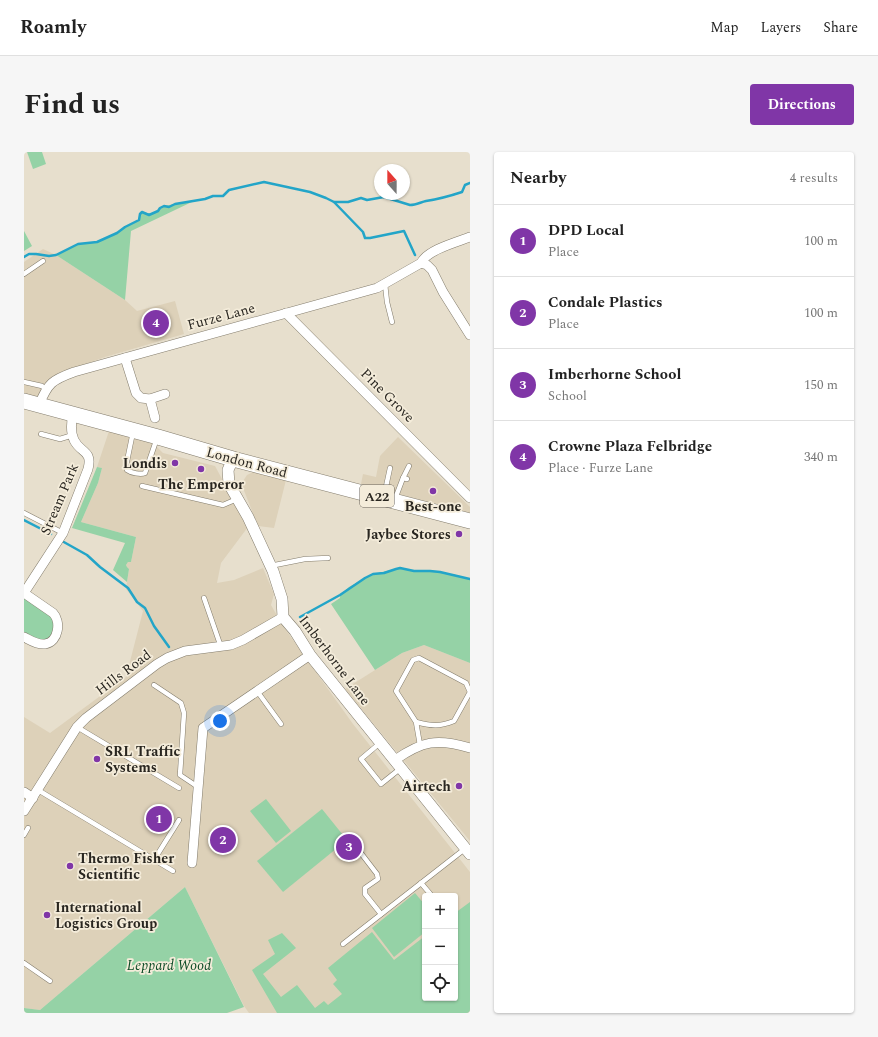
<!DOCTYPE html>
<html lang="en">
<head>
<meta charset="utf-8">
<style>
  body { margin:0; font-family:Spectral,serif; background:#f6f6f6; color:#222 }
  .controls { position:absolute; right:12px; bottom:12px; display:grid; overflow:hidden; border-radius:4px; box-shadow:0 1px 3px #0004 }
  .controls button { width:36px; height:36px; display:grid; place-items:center; padding:0; border:0; border-bottom:1px solid #e0e0e0; background:#fff; color:#222; font:20px sans-serif }
  .compass { position:absolute; left:350px; top:12px; width:36px; height:36px; border-radius:50%; background:#fff; box-shadow:0 1px 3px #0004; rotate:339deg }
  .you { position:absolute; left:196px; top:569px; width:14px; height:14px; margin:-10px; border:3px solid #fff; border-radius:50%; background:#1a73e8; box-shadow:0 0 0 6px #1a73e833 }
  .badge { display:grid; place-items:center; width:26px; height:26px; border-radius:50%; background:#8036a7; color:#fff; font-size:13px; font-weight:700 }
  .pin { position:absolute; translate:-50% -50%; border:2px solid #fff; box-shadow:0 1px 4px #0006 }
  .list { margin:0; padding:0; list-style:none }
  h2 { display:flex; justify-content:space-between; align-items:center; height:52px; margin:0; padding:0 16px; font-size:17px }
  h2 small { font-size:13px; font-weight:400; color:#767676 }
  .list li { display:grid; grid-template-columns:26px 1fr auto; gap:12px; align-items:center; box-sizing:border-box; height:72px; padding:0 16px; border-top:1px solid #e0e0e0 }
  .list b { display:block; font-size:15px; white-space:nowrap }
  .list p { margin:0; font-size:13px; white-space:nowrap; color:#767676 }
  .list em { font-size:13px; font-style:normal; color:#767676 }
  .icon { flex:none; width:22px; height:22px; fill:none; stroke:currentColor; stroke-width:2; stroke-linecap:round; stroke-linejoin:round }
  .map { position:relative; flex:none; width:446px; height:861px; overflow:hidden; border-radius:4px }
  header { display:flex; align-items:center; gap:24px; box-sizing:border-box; height:56px; padding:0 20px; background:#fff; border-bottom:1px solid #e0e0e0 }
  header strong { font-size:19px }
  nav { display:flex; gap:22px; margin-inline-start:auto; font-size:14px }
  .intro { display:flex; align-items:center; justify-content:space-between; box-sizing:border-box; height:96px; padding:0 24px }
  h1 { margin:0; font-size:28px }
  .button { padding:10px 18px; border-radius:4px; background:#8036a7; color:#fff; font-size:14px; font-weight:700 }
  main { display:flex; gap:24px; padding:0 24px }
  aside { flex:1; background:#fff; border-radius:4px; box-shadow:0 1px 3px #0004 }
  .map>svg:first-child { display:block }
  .built { fill:#ddd1b9; fill-rule:evenodd }
  .green { fill:#95d2a6 }
  .lines { fill:none; stroke-linecap:round; stroke-linejoin:round }
  .stream { stroke:#23a5c8; stroke-width:2.5 }
  .service-casing { stroke:#837c6c; stroke-width:5.5 }
  .minor-casing { stroke:#837c6c; stroke-width:10 }
  .tertiary-casing { stroke:#837c6c; stroke-width:12 }
  .trunk-casing { stroke:#837c6c; stroke-width:16 }
  .service { stroke:#fff; stroke-width:4.5 }
  .minor { stroke:#fff; stroke-width:9 }
  .tertiary { stroke:#fff; stroke-width:11 }
  .trunk { stroke:#fff; stroke-width:15 }
  .poi-dot { fill:#8036a7; stroke:#f4ecda; stroke-width:1.5 }
  .labels { text-anchor:middle; stroke-width:3.5; stroke-linejoin:round; paint-order:stroke }
  .shield { fill:#f4ecda; stroke:#666158; stroke-width:1 }
  .shield-label { font-size:13px; font-weight:bold; fill:#292620 }
  .street-label { font-size:14px; fill:#292620; stroke:#f4ecda }
  .poi-label { font-size:14px; font-weight:bold; fill:#292620; stroke:#f4ecda; text-anchor:end }
  .park-label { font-size:14px; font-style:italic; fill:#0c4b26; stroke:#f4ecda }
</style>
</head>
<body>
<header>
<strong>Roamly</strong>
<nav><a>Map</a><a>Layers</a><a>Share</a></nav>
</header>
<div class="intro"><h1>Find us</h1><a class="button">Directions</a></div>
<main>
<div class="map">
<svg width="446" height="861" viewBox="0 0 446 861">
  <rect width="100%" height="100%" fill="#e7dfcd"/>
  <!-- built -->
  <g class="built">
    <polygon points="19,97 32,103 101,148 113,159 151,149 160,182 81,205 32,223 22,231 14,246 0,242 0,110"/>
    <path d="M85,279L129,291L139,301L191,314L224,375L197,411L193,431L210,428L239,416L250,442L247,453L259,474L329,572L446,720V861H225L220,854L161,735L16,858L0,856V565L26,581L102,525L119,459L102,437L105,417L103,415L102,413L104,410H107L112,385L57,370L74,331L78,316L73,315ZM401,744H431V846H401Z"/>
    <polygon points="374,285 446,355 446,361 337,332 339,322 352,325 356,304"/>
    <polygon points="229,320 262,328 250,376 234,374 219,336 219,329 223,323"/>
    <polygon points="400,493 446,511 446,689 321,537 378,501"/>
  </g>
  <!-- green -->
  <g class="green">
    <polygon points="3,0 18,0 22,12 9,17"/>
    <path d="M172,48L107,79L101,148L32,103L54,92L73,90L93,81L101,75L115,68L116,62L118,60C133,63 129,60 140,54Z"/>
    <polygon points="0,79 8,94 0,99"/>
    <polygon points="73,315 78,316 74,331 57,370 112,385 107,410 104,410 102,413 103,415 105,417 103,430 89,418 101,391 48,376"/>
    <path d="M376,416C399,421 423,418 446,427V511L400,493L378,501L351,518L307,452L316,446V443L325,435L349,422Z"/>
    <polygon points="0,445 28,463 31,475 26,486 19,489 0,482"/>
    <polygon points="242,647 267,679 252,691 226,659"/>
    <polygon points="298,657 323,688 259,740 233,709"/>
    <polygon points="161,735 220,855 203,861 0,861 0,856 16,858"/>
    <polygon points="391,741 401,753 401,780 370,805 348,776"/>
    <polygon points="446,750 446,861 253,861 228,818 251,802 244,788 258,781 272,796 239,822 257,845 273,833 291,856 300,849 304,853 318,842 309,832 313,828 304,816 348,780 370,808 401,784 401,846 431,846 431,761"/>
  </g>
  <g class="lines">
    <!-- stream -->
    <g class="stream">
      <polyline points="310,50 339,80 341,86 346,86 380,79 391,103"/>
      <path d="M0,105L5,102H12L25,104L32,103L54,92L73,90L93,81L101,75L115,68L116,62L118,60L125,63L134,59L136,56L140,54L145,55L151,52L181,47L189,44H199L205,38L240,30L286,40L302,46L310,50H324L337,46L343,48L360,45L386,53C392,53 397,50 402,49C415,47 426,44 438,40L441,33L446,31"/>
      <polyline points="0,368 27,382"/>
      <polyline points="38,389 63,403 76,415 104,436 113,450 121,456 130,474 145,495"/>
      <polyline points="276,465 316,443 341,426 349,422 360,421 372,417 376,416 390,419 406,419 416,420 446,427"/>
    </g>
    <defs>
      <g id="service">
        <polyline points="0,122 19,109"/>
        <polyline points="361,132 363,150 368,170"/>
        <polyline points="0,230 18,234 21,237"/>
        <path d="M109,280L102,314L103,318C107,321 117,323 121,321L133,286"/>
        <polyline points="17,282 36,287 49,283"/>
        <polyline points="379,326 385,314"/>
        <polyline points="118,334 199,353 213,347"/>
        <polyline points="360,344 366,316"/>
        <polyline points="371,347 379,326 383,327"/>
        <polyline points="0,361 39,381"/>
        <polyline points="246,414 281,407 304,406"/>
        <polyline points="180,446 197,495"/>
        <polyline points="130,533 157,551 160,561 156,623 174,635"/>
        <polyline points="233,539 257,572"/>
        <path d="M392,570C408,574 415,575 430,569L446,540L442,531L395,506L389,508L372,539L392,570L396,593"/>
        <polyline points="53,575 155,636"/>
        <polyline points="356,591 337,607 357,632 377,616"/>
        <polyline points="14,638 149,719"/>
        <polyline points="0,683 4,676"/>
        <polyline points="323,683 353,722 354,727 341,736 341,742 357,762"/>
        <polyline points="130,708 155,668"/>
        <polyline points="397,731 408,744"/>
        <polyline points="319,792 442,696"/>
        <polyline points="0,811 26,829"/>
      </g>
      <g id="minor">
        <polyline points="397,111 403,113 408,118 419,140 446,183"/>
        <path d="M397,111C403,98 433,90 446,85"/>
        <polyline points="262,161 446,346"/>
        <polyline points="101,206 112,241 117,246 126,247 141,242"/>
        <polyline points="126,247 131,266"/>
        <path d="M15,253C24,231 28,228 50,220L353,136L397,111"/>
        <path d="M0,485C6,488 13,493 21,492C35,490 37,469 29,461L0,441L39,381L64,317C69,298 56,301 50,288C46,279 47,271 49,262"/>
        <path d="M371,608C398,589 413,586 446,596"/>
        <polyline points="0,640 9,646"/>
        <polyline points="0,659 53,575 62,566 133,512 143,506 161,499 207,493 219,488 259,465"/>
        <polyline points="168,711 179,576 286,503"/>
      </g>
      <polyline id="tertiary" points="209,307 204,318 205,332 224,365 249,419 258,447 259,465 271,479 286,503 446,702"/>
      <polyline id="trunk" points="0,249 134,285 209,307 446,369"/>
    </defs>
    <!-- service casing -->
    <use href="#service" class="service-casing"/>
    <!-- minor casing -->
    <use href="#minor" class="minor-casing"/>
    <!-- tertiary casing -->
    <use href="#tertiary" class="tertiary-casing"/>
    <!-- trunk casing -->
    <use href="#trunk" class="trunk-casing"/>
    <!-- service -->
    <use href="#service" class="service"/>
    <!-- minor -->
    <use href="#minor" class="minor"/>
    <!-- tertiary -->
    <use href="#tertiary" class="tertiary"/>
    <!-- trunk -->
    <use href="#trunk" class="trunk"/>
  </g>
  <!-- markers -->
  <g class="poi-dot">
    <circle cx="151" cy="311" r="4"/>
    <circle cx="177" cy="317" r="4"/>
    <circle cx="409" cy="339" r="4"/>
    <circle cx="435" cy="382" r="4"/>
    <circle cx="73" cy="607" r="4"/>
    <circle cx="435" cy="634" r="4"/>
    <circle cx="46" cy="714" r="4"/>
    <circle cx="23" cy="763" r="4"/>
  </g>
  <g class="labels">
    <!-- shield labels -->
    <rect class="shield" x="336" y="333" width="34" height="22" rx="3"/>
    <g class="shield-label">
      <text x="353" y="349">A22</text>
    </g>
    <!-- street labels -->
    <g class="street-label">
      <text transform="translate(197 164) rotate(-15)" y="5">Furze Lane</text>
      <text transform="translate(364 243) rotate(45)" y="5">Pine Grove</text>
      <text transform="translate(223 310) rotate(15)" y="5">London Road</text>
      <text transform="translate(35 347) rotate(-67)" y="5">Stream Park</text>
      <text transform="translate(311 508) rotate(53)" y="5">Imberhorne Lane</text>
      <text transform="translate(99 520) rotate(-37)" y="5">Hills Road</text>
    </g>
    <!-- poi labels -->
    <g class="poi-label">
      <text x="143" y="316">Londis</text>
      <text x="177" y="337" text-anchor="middle">The Emperor</text>
      <text x="409" y="359" text-anchor="middle">Best-one</text>
      <text x="427" y="387">Jaybee Stores</text>
      <text x="81" y="604" text-anchor="start">SRL Traffic<tspan x="81" dy="16">Systems</tspan></text>
      <text x="427" y="639">Airtech</text>
      <text x="54" y="711" text-anchor="start">Thermo Fisher<tspan x="54" dy="16">Scientific</tspan></text>
      <text x="31" y="760" text-anchor="start">International<tspan x="31" dy="16">Logistics Group</tspan></text>
    </g>
    <!-- park labels -->
    <g class="park-label">
      <text x="145" y="818">Leppard Wood</text>
    </g>
  </g>
</svg>
<div class="controls">
<button>+</button>
<button>−</button>
<button><svg class="icon" aria-label="locate" viewBox="0 0 24 24"><circle cx="12" cy="12" r="6"/><path d="M12 2v4M12 18v4M2 12h4M18 12h4"/></svg></button>
</div>
<svg class="compass" viewBox="-18 -18 36 36"><path d="M0-13l5 13h-10z" fill="#e53935"/><path d="M0 13l5-13h-10z" fill="#767676"/></svg>
<div class="you"></div>
<div class="pin badge" style="left:135px;top:667px">1</div>
<div class="pin badge" style="left:199px;top:688px">2</div>
<div class="pin badge" style="left:325px;top:695px">3</div>
<div class="pin badge" style="left:132px;top:171px">4</div>
</div>
<aside>
<h2>Nearby<small>4 results</small></h2>
<ul class="list">
<li><span class="badge">1</span><div><b>DPD Local</b><p>Place</p></div><em>100 m</em></li>
<li><span class="badge">2</span><div><b>Condale Plastics</b><p>Place</p></div><em>100 m</em></li>
<li><span class="badge">3</span><div><b>Imberhorne School</b><p>School</p></div><em>150 m</em></li>
<li><span class="badge">4</span><div><b>Crowne Plaza Felbridge</b><p>Place · Furze Lane</p></div><em>340 m</em></li>
</ul>
</aside>
</main>
</body>
</html>
